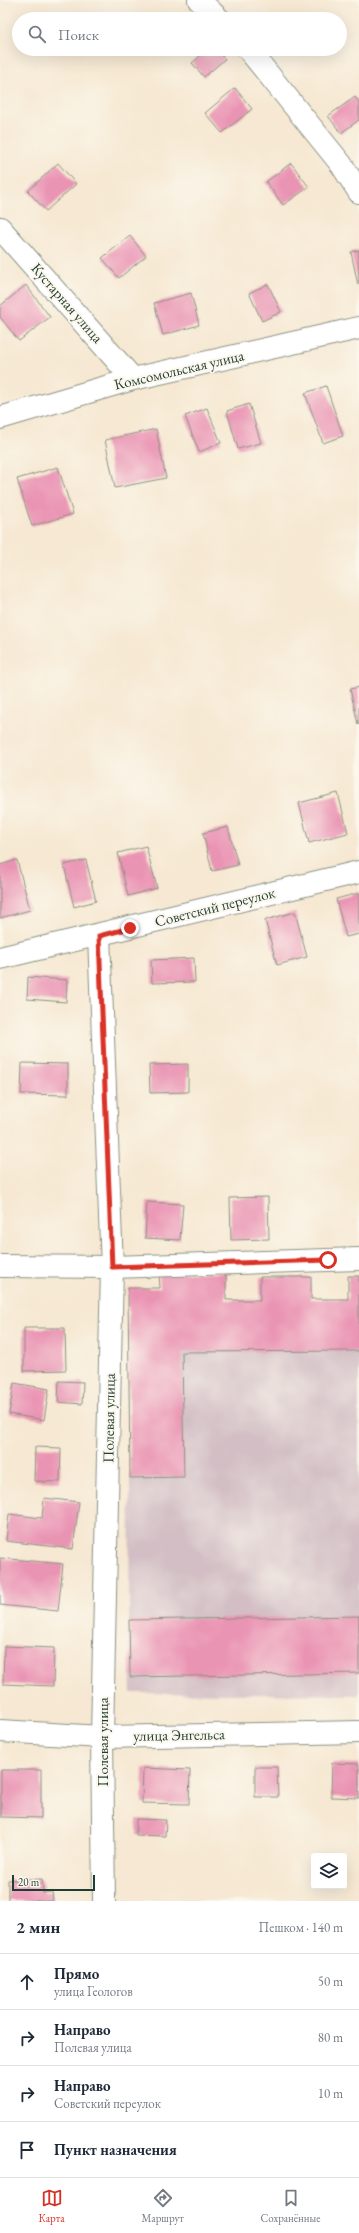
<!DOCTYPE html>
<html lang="ru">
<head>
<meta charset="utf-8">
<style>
  body { margin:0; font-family:"EB Garamond",serif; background:#f2f2f3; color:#1f2937 }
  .controls { position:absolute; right:12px; bottom:12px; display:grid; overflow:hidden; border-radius:4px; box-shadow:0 4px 16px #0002 }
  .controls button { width:36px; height:36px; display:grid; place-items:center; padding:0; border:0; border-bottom:1px solid #e0e1e3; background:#fff; color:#1f2937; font:20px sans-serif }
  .scale { position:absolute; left:12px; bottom:10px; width:83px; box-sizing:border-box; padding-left:4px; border:2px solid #1f3d34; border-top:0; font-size:11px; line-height:14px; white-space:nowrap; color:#1f3d34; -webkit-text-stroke:3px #fbf7ec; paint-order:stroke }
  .stop { position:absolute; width:12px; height:12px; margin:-9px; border:3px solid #d93025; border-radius:50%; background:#fff }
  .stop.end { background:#d93025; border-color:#fff; box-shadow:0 1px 4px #0008 }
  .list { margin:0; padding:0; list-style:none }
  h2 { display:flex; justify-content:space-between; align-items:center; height:52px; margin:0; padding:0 16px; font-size:17px }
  h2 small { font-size:13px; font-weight:400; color:#747a83 }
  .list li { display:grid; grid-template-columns:26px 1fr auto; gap:12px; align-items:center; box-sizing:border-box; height:56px; padding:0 16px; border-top:1px solid #e0e1e3 }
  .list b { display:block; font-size:15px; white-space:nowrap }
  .list p { margin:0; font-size:13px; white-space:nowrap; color:#747a83 }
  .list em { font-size:13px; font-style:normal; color:#747a83 }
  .icon { flex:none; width:22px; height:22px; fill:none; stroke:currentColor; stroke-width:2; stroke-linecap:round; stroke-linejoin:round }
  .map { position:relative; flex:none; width:359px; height:1901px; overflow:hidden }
  .search { position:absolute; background:#fff; box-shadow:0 4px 16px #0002; left:12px; right:12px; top:12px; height:44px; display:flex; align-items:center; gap:10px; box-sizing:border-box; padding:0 14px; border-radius:22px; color:#747a83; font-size:15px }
  .sheet { height:276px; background:#fff }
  nav { display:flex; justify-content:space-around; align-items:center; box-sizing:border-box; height:56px; border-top:1px solid #e0e1e3; background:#fff; font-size:11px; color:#747a83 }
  nav a { display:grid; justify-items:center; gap:2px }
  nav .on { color:#d93025 }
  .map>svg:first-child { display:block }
  .industrial { fill:#d2bec4 }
  .building { fill:#ea94b4 }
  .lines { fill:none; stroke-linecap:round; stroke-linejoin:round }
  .minor-casing { stroke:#8a9283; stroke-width:24 }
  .minor { stroke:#fff; stroke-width:22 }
  .route { stroke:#d93025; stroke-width:5 }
  .labels { text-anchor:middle; stroke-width:4; stroke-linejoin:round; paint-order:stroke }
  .street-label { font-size:15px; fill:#1f3d34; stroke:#fbf7ec }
</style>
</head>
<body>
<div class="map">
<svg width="359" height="1901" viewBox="0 0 359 1901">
  <rect width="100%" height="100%" fill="#fbf7ec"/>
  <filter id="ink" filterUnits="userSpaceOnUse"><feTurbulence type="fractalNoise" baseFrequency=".025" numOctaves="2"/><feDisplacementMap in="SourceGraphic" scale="8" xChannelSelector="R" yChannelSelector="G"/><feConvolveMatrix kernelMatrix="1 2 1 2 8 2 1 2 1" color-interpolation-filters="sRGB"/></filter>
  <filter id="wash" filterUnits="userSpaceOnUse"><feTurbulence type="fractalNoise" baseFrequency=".012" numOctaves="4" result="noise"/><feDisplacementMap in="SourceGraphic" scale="16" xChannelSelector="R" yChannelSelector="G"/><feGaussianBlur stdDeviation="0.9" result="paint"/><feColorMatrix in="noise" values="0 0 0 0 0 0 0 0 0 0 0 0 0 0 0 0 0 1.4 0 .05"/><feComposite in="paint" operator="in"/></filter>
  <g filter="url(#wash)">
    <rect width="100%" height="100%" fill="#f6e8d2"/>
    <!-- industrial -->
    <polygon class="industrial" points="359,1299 359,1695 131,1693 129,1620 130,1478 155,1477 182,1300"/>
    <g id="blocks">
      <!-- building -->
      <g class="building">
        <polygon points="208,49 215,49 225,59 204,77 192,63"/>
        <polygon points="235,88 252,109 222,133 205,113"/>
        <polygon points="355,97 359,102 359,120 341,133 328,116"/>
        <polygon points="58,163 76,184 46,211 28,191"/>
        <polygon points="291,163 309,187 283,205 266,182"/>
        <polygon points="130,236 146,256 119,278 102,258"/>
        <polygon points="359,250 359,284 358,285 351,252"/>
        <polygon points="268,284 281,312 262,321 249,293"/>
        <polygon points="26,285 50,317 19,341 0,317 0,306"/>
        <polygon points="191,293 199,325 163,335 154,303"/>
        <polygon points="326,386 343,436 323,443 305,393"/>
        <polygon points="249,404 261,443 238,449 227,411"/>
        <polygon points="207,408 221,443 199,452 185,416"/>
        <polygon points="156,429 166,478 115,488 105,440"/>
        <polygon points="58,467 73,514 32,526 17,479"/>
        <polygon points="359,687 359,723 358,724 350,689"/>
        <polygon points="338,793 348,833 309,843 299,803"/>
        <polygon points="228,827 238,865 212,871 203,833"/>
        <polygon points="146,846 157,888 128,896 118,853"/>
        <polygon points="17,860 30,910 0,918 0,865"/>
        <polygon points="86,860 96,901 74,907 64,865"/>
        <polygon points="359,893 359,934 346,937 336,899"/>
        <polygon points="295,912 307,957 277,965 265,920"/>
        <polygon points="194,958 195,982 152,983 151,960"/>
        <polygon points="28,977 67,980 66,1002 27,999"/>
        <polygon points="22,1063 68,1064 68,1095 21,1094"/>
        <polygon points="188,1064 188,1092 150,1093 149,1065"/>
        <polygon points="268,1197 269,1239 231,1240 230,1198"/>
        <polygon points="147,1202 183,1204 180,1240 145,1238"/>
        <polygon points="159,1273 226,1273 226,1300 260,1300 260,1277 311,1277 311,1299 348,1299 348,1276 359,1276 359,1351 182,1352 184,1477 130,1478 128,1288 160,1288"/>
        <polygon points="24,1328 65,1328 66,1370 24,1371"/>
        <polygon points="59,1381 83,1382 82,1404 58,1402"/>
        <polygon points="14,1383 49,1389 44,1420 9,1414"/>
        <polygon points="35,1447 61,1448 60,1482 34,1481"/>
        <polygon points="44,1498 79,1502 73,1549 6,1541 9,1514 42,1518"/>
        <polygon points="0,1558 63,1564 58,1611 0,1605"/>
        <polygon points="359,1616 359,1673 130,1677 129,1620"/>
        <polygon points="4,1646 54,1648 53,1686 3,1684"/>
        <polygon points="332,1763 359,1764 359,1798 331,1797"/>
        <polygon points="255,1767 277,1767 278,1797 255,1797"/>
        <polygon points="143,1768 190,1770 189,1804 142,1803"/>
        <polygon points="1,1770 41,1770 41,1818 1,1817"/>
        <polygon points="136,1819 166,1820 165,1836 136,1835"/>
        <polygon points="42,1879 43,1893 52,1892 53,1901 8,1901 8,1880"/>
      </g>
    </g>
  </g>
  <g filter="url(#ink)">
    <use href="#blocks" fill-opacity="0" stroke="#8a9283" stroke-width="1"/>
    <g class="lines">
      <defs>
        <g id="minor">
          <polyline points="199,0 219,19"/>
          <polyline points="248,49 341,164 359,192"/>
          <polyline points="0,228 133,379"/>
          <polyline points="0,418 133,379 359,328"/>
          <polyline points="99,936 112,1267 102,1737 104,1901"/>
          <polyline points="0,958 359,872"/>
          <polyline points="0,1266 112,1267 359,1259"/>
          <polyline points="0,1731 102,1737 359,1732"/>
        </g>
      </defs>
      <!-- minor casing -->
      <use href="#minor" class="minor-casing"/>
      <!-- minor -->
      <use href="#minor" class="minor"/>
    </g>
  </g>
  <g class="lines" filter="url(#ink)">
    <!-- route -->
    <polyline class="route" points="130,928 99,936 112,1267 328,1260"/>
  </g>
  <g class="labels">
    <!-- street labels -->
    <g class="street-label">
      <text transform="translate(67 303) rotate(49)" y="5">Кустарная улица</text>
      <text transform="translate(179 370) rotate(-13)" y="5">Комсомольская улица</text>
      <text transform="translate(215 907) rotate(-14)" y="5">Советский переулок</text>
      <text transform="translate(109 1418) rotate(-89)" y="5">Полевая улица</text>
      <text transform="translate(179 1735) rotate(-1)" y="5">улица Энгельса</text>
      <text transform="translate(103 1742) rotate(-90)" y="5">Полевая улица</text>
    </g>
  </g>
</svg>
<div class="controls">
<button><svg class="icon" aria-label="layers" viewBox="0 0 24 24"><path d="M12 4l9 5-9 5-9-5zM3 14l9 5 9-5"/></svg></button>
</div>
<div class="scale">20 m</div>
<div class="stop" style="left:328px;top:1260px"></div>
<div class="stop end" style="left:130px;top:928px"></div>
<div class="search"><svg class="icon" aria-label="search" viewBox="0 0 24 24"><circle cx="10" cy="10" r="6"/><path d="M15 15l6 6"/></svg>Поиск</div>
</div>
<section class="sheet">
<h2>2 мин<small>Пешком · 140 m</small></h2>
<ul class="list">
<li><svg class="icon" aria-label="ahead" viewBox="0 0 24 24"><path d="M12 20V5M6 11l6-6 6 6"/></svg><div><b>Прямо</b><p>улица Геологов</p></div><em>50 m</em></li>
<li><svg class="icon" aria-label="right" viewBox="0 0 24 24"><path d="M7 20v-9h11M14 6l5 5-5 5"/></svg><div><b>Направо</b><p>Полевая улица</p></div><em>80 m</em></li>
<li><svg class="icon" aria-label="right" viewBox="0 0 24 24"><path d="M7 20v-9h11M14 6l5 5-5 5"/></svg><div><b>Направо</b><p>Советский переулок</p></div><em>10 m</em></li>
<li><svg class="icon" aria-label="arrive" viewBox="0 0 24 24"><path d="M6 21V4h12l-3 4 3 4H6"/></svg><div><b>Пункт назначения</b></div></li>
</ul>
</section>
<nav>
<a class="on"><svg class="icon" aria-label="map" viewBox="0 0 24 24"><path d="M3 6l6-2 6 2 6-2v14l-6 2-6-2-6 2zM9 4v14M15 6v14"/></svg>Карта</a>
<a><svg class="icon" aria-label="directions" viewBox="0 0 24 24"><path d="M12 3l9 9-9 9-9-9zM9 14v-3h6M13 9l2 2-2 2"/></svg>Маршрут</a>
<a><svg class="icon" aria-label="saved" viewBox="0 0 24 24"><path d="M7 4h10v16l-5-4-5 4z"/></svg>Сохранённые</a>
</nav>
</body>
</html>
